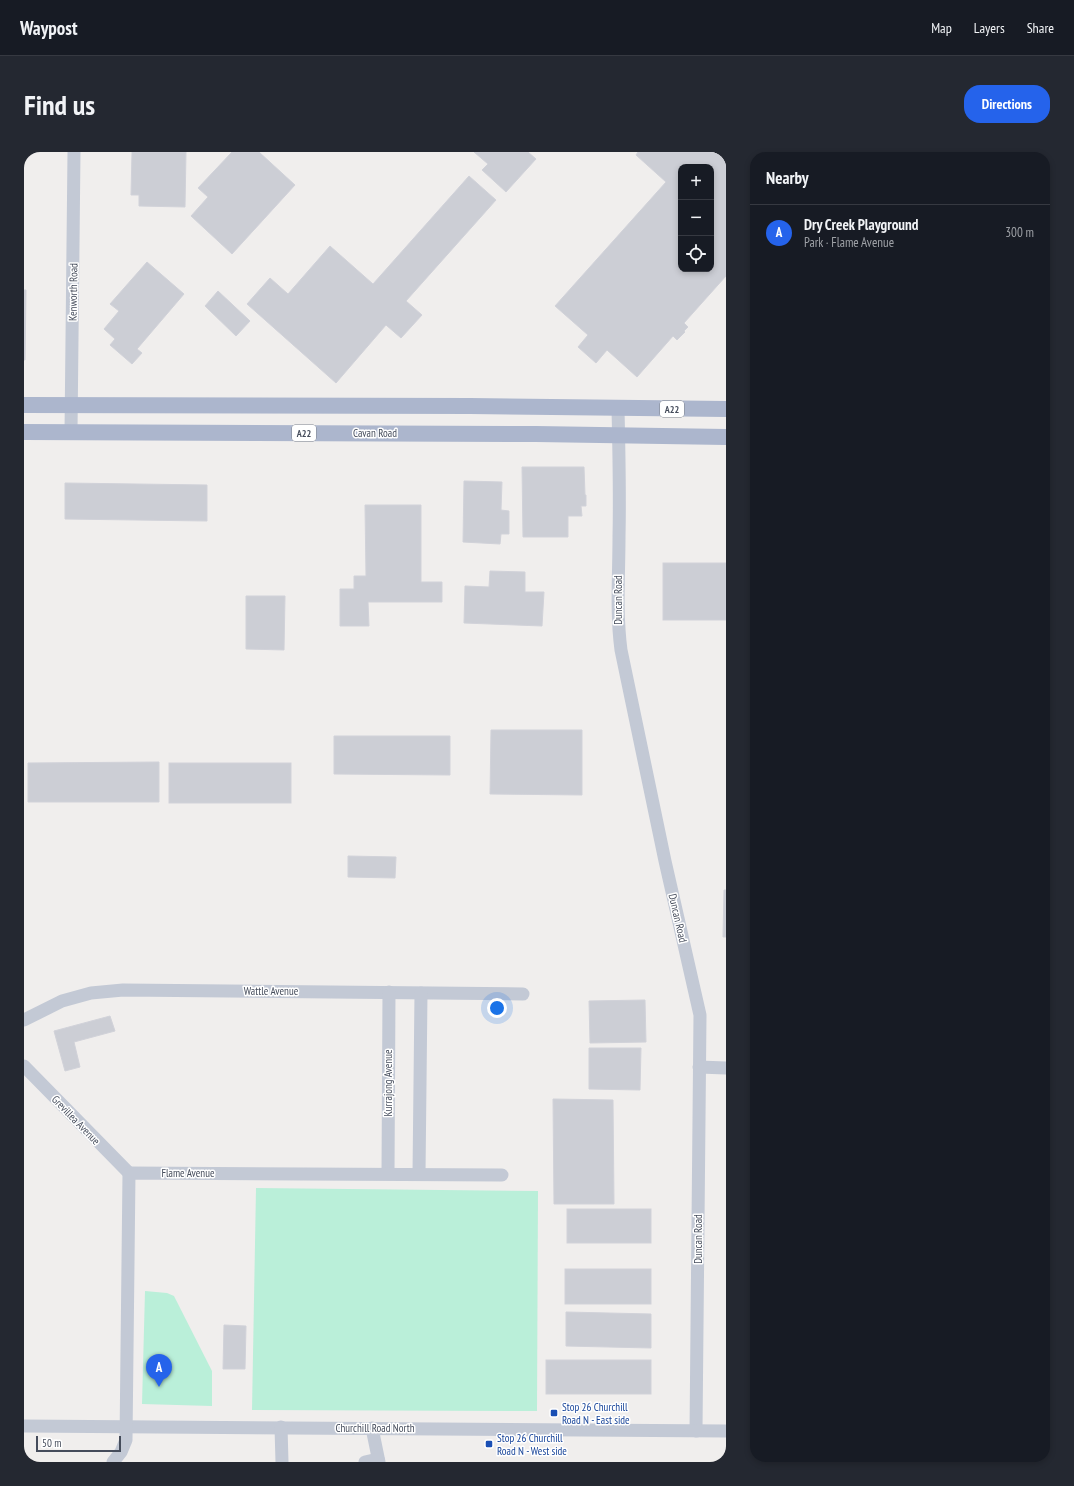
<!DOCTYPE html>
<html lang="en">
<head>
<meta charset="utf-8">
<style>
  body { margin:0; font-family:"PT Sans Narrow",sans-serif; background:#242831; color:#f1f3f6 }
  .controls { position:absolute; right:12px; top:12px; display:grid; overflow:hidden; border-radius:8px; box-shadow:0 2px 6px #0003 }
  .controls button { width:36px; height:36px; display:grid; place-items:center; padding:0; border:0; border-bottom:1px solid #363941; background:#171b24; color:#f1f3f6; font:20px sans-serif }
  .scale { position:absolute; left:12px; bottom:10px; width:85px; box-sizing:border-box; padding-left:4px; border:2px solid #454c5b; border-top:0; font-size:11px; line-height:14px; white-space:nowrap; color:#454c5b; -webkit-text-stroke:3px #fff; paint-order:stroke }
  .you { position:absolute; left:473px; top:856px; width:14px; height:14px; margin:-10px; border:3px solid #fff; border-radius:50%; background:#1a73e8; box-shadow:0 0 0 6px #1a73e833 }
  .badge { display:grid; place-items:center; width:26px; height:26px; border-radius:50%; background:#2563eb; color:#fff; font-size:13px; font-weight:700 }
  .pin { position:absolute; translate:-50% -33px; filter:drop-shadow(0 1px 2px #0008) }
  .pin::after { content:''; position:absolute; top:21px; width:14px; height:12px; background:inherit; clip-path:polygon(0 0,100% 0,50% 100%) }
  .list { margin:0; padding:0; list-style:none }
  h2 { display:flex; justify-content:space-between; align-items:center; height:52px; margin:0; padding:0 16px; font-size:17px }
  h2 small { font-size:13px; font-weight:400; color:#9ea1a6 }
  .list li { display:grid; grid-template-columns:26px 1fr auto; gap:12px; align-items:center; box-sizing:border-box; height:56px; padding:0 16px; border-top:1px solid #363941 }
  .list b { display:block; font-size:15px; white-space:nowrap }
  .list p { margin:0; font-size:13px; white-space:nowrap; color:#9ea1a6 }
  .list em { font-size:13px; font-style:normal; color:#9ea1a6 }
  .icon { flex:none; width:22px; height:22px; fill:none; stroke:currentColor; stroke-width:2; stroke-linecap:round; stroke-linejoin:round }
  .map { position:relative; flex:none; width:702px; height:1310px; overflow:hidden; border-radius:16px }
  header { display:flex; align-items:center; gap:24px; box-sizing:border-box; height:56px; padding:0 20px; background:#171b24; border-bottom:1px solid #363941 }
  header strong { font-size:19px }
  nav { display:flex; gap:22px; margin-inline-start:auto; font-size:14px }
  .intro { display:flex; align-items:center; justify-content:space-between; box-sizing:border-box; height:96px; padding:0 24px }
  h1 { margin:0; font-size:28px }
  .button { padding:10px 18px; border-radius:16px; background:#2563eb; color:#fff; font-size:14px; font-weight:700 }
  main { display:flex; gap:24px; padding:0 24px }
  aside { flex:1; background:#171b24; border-radius:16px; box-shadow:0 2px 6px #0003 }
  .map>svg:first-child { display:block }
  .green { fill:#baefd9 }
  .building { fill:#ccced5; stroke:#d1d2d9; fill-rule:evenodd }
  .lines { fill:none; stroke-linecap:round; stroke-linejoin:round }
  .minor { stroke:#c3c9d5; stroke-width:13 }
  .major { stroke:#acb6cd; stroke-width:16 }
  .transit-dot { fill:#1a4fb4; stroke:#fff; stroke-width:1.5 }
  .labels { text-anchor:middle; stroke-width:3; stroke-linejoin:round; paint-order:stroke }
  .shield { fill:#fff; stroke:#7d828c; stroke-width:1 }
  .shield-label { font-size:10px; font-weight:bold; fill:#454c5b }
  .street-label { font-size:11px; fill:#454c5b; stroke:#fff }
  .transit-label { font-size:11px; fill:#164399; stroke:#fff; text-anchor:start }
</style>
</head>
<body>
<header>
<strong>Waypost</strong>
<nav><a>Map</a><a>Layers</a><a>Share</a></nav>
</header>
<div class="intro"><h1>Find us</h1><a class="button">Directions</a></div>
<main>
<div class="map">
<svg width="702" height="1310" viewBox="0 0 702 1310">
  <rect width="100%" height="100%" fill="#f0eeed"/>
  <!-- green -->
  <g class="green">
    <polygon points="232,1036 514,1039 513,1259 228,1258"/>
    <polygon points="121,1139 143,1141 150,1144 188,1219 188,1254 118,1252"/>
  </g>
  <!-- building -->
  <g class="building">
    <polygon points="108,0 162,0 161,55 115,54 115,43 107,43"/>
    <polygon points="208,0 235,0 271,33 208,102 167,64 184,45 174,36"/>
    <polygon points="450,0 504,0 512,7 482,40 458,18 464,12"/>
    <path d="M614,0H702V124L660,171L664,175L660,179L661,180L653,188L649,184L613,225L583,198L572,211L554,195L564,183L531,154L642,30L612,3ZM657,15H687V117H657Z"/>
    <polygon points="445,24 472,48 382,149 398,163 377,186 362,173 312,231 223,152 246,126 264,142 306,94 349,132"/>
    <polygon points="123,110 160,142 113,197 118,201 108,212 86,193 91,187 80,177 95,159 86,152"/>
    <polygon points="0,138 2,138 1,208 0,208"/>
    <polygon points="194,139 226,169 212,184 181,154"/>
    <polygon points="498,315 560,315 561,343 562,343 562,354 557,354 558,364 544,364 544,385 499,385"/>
    <polygon points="440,329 478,330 477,358 485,359 485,382 477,382 476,392 439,390"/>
    <polygon points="41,331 183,333 183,369 41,367"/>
    <polygon points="341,353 397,353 397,430 418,430 418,450 344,450 345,474 316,474 316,437 330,437 330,424 342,424"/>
    <rect x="639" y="411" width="63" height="57"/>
    <polygon points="466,419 501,420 501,440 520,440 518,474 440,471 441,434 465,435"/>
    <polygon points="222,444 261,444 260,498 222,497"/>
    <polygon points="467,578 558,578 558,643 466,642"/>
    <polygon points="310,584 426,584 426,623 310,622"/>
    <polygon points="135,610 135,650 4,650 4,611"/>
    <rect x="145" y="611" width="122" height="40"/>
    <polygon points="324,704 372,705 371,726 324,725"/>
    <polygon points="700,738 702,738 702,785 699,785"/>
    <polygon points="621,848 622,890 566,891 565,849"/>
    <polygon points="86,864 91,879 50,890 56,915 41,919 30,879"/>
    <polygon points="565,896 617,896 616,938 565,937"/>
    <polygon points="529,947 589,948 590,1052 530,1052"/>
    <rect x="543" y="1057" width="84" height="34"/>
    <rect x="541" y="1117" width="86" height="35"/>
    <polygon points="542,1160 627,1162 627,1196 542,1194"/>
    <polygon points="200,1173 222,1174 221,1217 199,1217"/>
    <rect x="522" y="1208" width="105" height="34"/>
  </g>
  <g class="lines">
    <!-- minor -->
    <g class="minor">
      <path d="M594,257C595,299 596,342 595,385C595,423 592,460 597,498L641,709L676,863L672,1279"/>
      <polyline points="47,280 50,0"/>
      <polyline points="0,868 38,849 67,841 99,838 499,842"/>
      <polyline points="0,914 105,1021"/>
      <polyline points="675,915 702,916"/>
      <polyline points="364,1021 365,840"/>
      <polyline points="395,1022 397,841"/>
      <polyline points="0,1274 702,1279"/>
      <polyline points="257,1275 258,1310"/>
      <polyline points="348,1276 355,1310"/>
      <polyline points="89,1310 97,1300 102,1288 105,1021 478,1023"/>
      <polyline points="341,1310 354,1307"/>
    </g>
    <!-- major -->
    <g class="major">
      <polyline points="0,253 446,254 702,257"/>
      <polyline points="0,280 512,282 702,285"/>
    </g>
  </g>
  <!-- markers -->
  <g class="transit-dot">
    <rect x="526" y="1257" width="8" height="8" rx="2"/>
    <rect x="461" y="1288" width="8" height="8" rx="2"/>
  </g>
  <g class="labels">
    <!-- shield labels -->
    <g class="shield">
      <rect x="636" y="249" width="24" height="16" rx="3"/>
      <rect x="268" y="273" width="24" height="16" rx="3"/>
    </g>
    <g class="shield-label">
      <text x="648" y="261">A22</text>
      <text x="280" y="285">A22</text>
    </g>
    <!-- street labels -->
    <g class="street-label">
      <text transform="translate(49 140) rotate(-89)" y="4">Kenworth Road</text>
      <text x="351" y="285">Cavan Road</text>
      <text transform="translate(594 448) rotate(-90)" y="4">Duncan Road</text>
      <text transform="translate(654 766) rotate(77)" y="4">Duncan Road</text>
      <text x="247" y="843">Wattle Avenue</text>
      <text transform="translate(364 931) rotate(-90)" y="4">Kurrajong Avenue</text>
      <text transform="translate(52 968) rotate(46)" y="4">Grevillea Avenue</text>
      <text x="164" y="1025">Flame Avenue</text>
      <text transform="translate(674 1087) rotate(-90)" y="4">Duncan Road</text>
      <text x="351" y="1280">Churchill Road North</text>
    </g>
    <!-- transit labels -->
    <g class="transit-label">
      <text x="538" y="1259">Stop 26 Churchill<tspan x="538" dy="13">Road N - East side</tspan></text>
      <text x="473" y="1290">Stop 26 Churchill<tspan x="473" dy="13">Road N - West side</tspan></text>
    </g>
  </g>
</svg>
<div class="controls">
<button>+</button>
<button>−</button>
<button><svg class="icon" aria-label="locate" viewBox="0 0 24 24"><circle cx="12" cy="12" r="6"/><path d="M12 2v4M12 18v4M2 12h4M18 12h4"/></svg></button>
</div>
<div class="scale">50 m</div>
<div class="you"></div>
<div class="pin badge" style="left:135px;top:1235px">A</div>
</div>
<aside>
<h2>Nearby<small></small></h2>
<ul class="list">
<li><span class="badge">A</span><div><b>Dry Creek Playground</b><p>Park · Flame Avenue</p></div><em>300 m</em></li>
</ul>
</aside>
</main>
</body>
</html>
